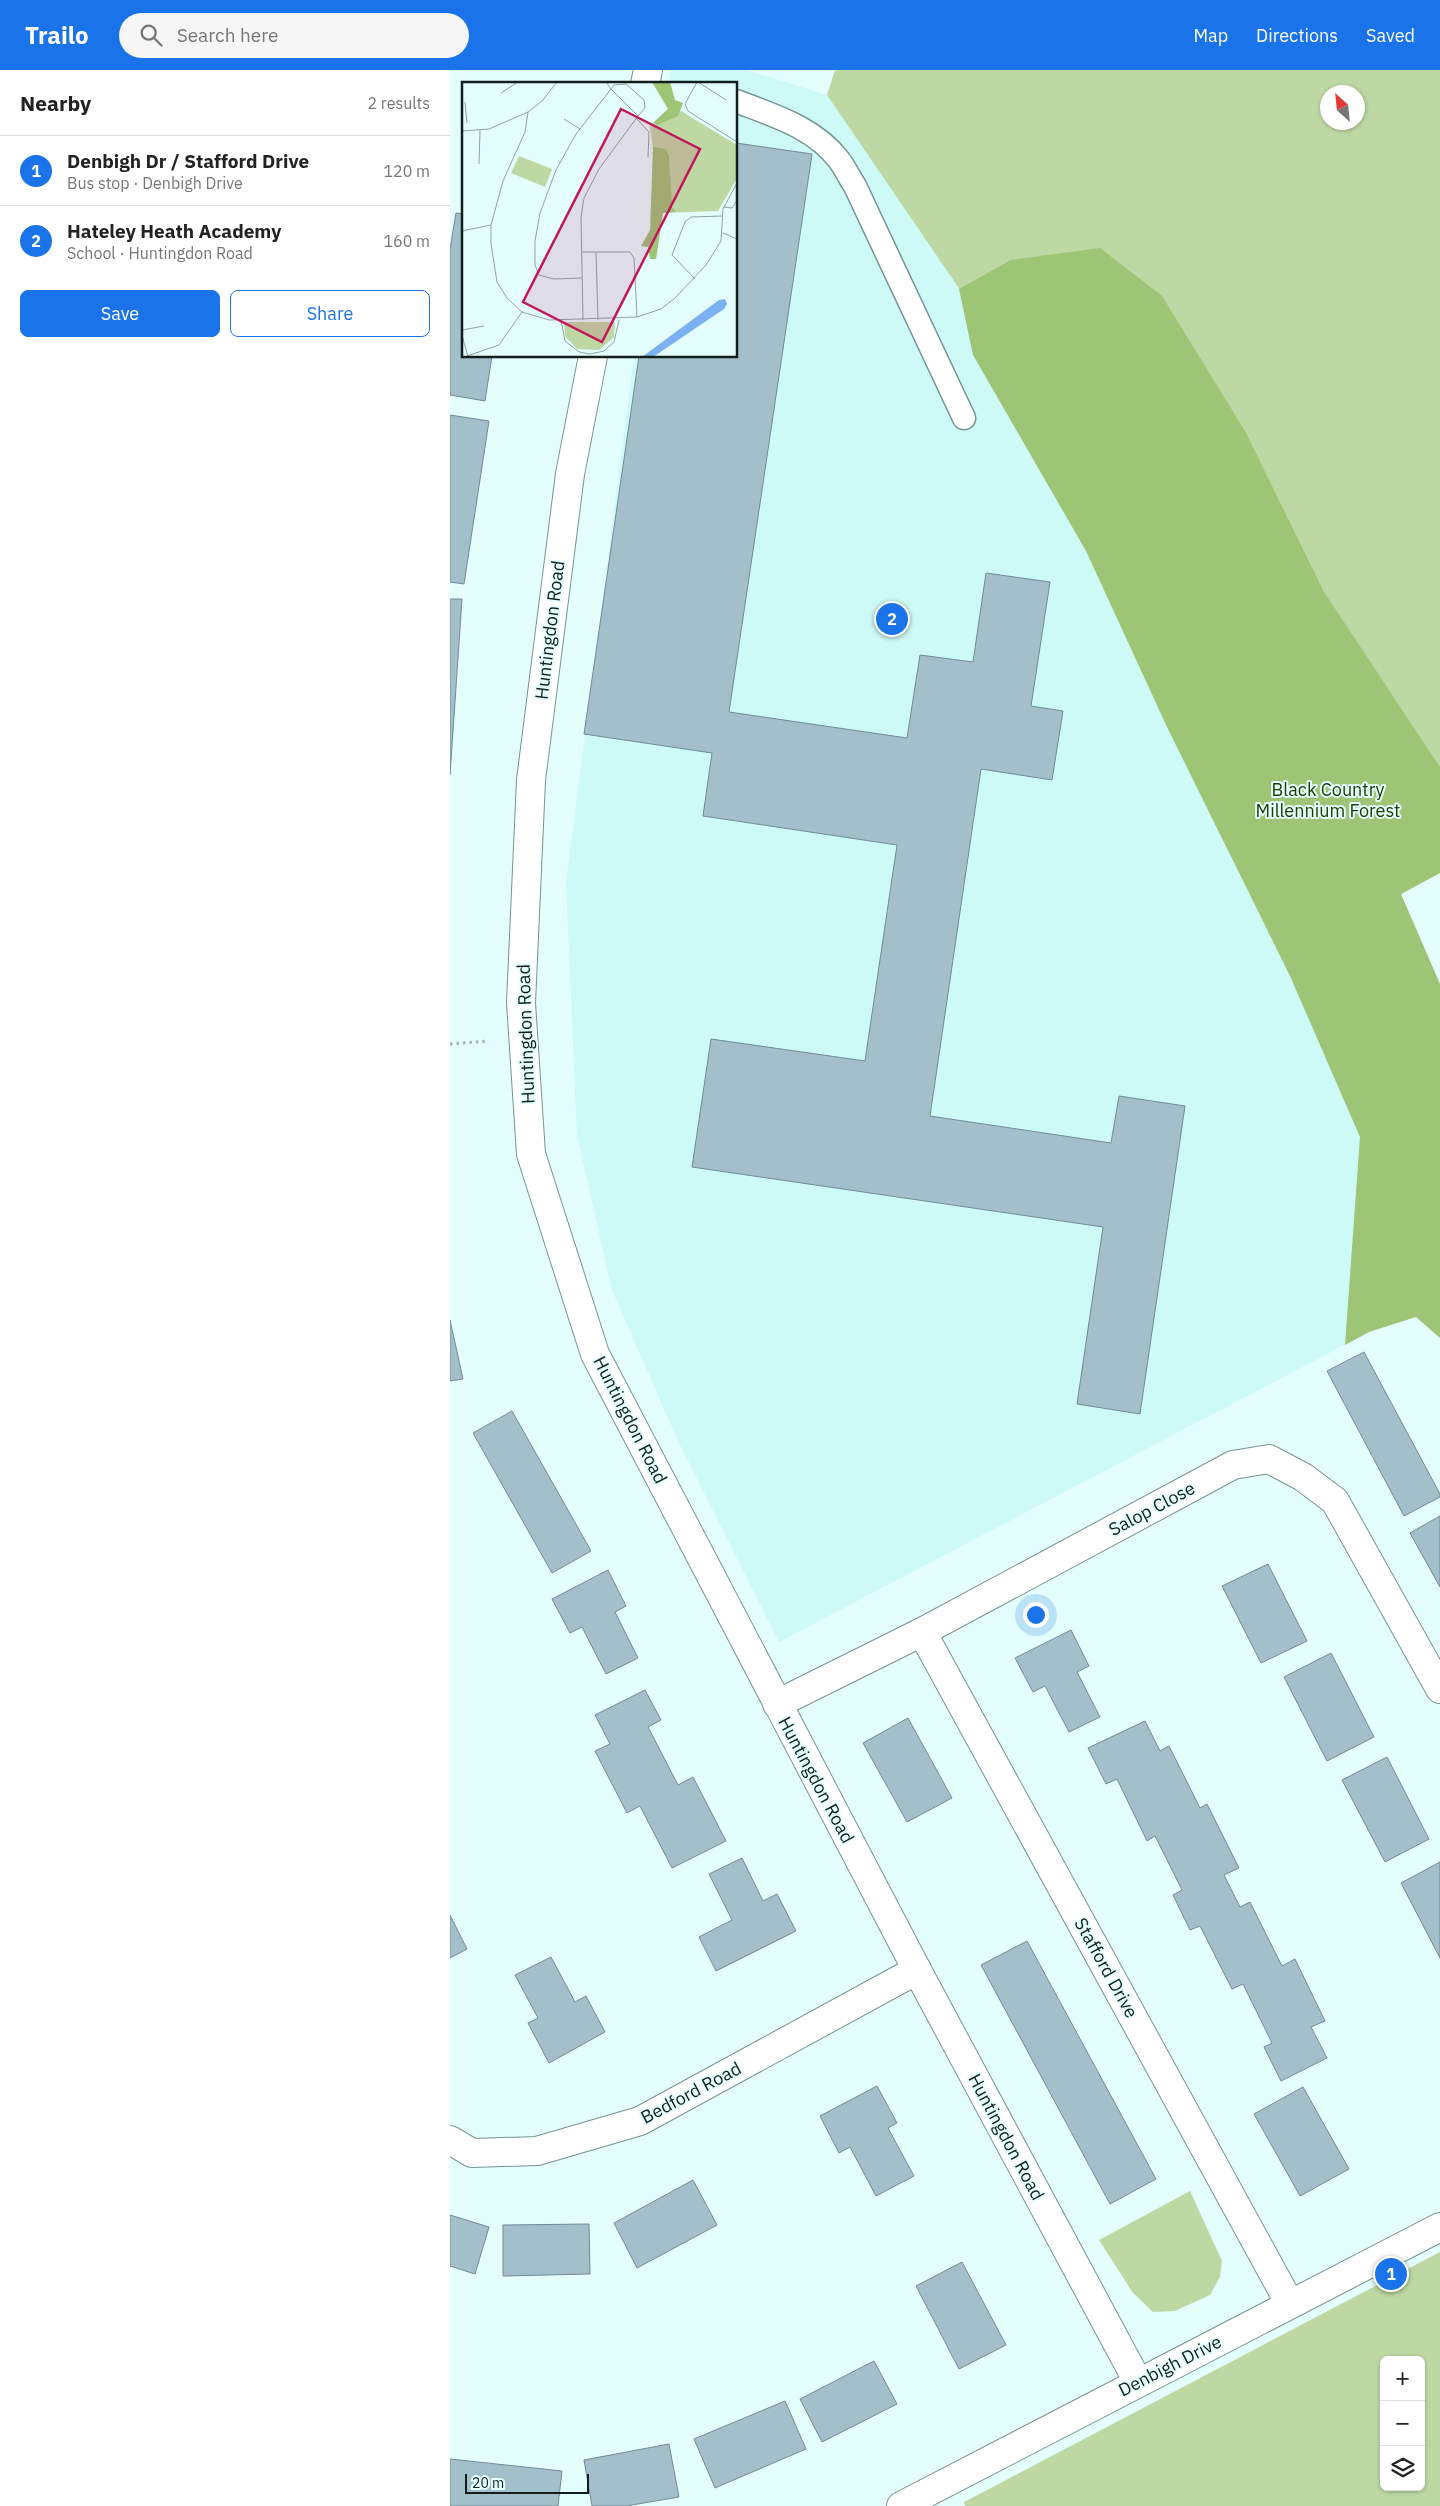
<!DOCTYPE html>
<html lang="en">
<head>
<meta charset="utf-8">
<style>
  body { margin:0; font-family:"IBM Plex Sans",sans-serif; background:#f6f6f6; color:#222 }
  .controls { position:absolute; right:15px; bottom:15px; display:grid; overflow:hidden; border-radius:8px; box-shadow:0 1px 4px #0004 }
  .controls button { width:45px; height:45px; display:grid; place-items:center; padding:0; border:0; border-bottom:1px solid #e0e0e0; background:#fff; color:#222; font:25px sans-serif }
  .compass { position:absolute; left:870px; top:15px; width:45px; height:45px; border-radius:50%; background:#fff; box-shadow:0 1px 4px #0004; rotate:333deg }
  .scale { position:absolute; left:15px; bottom:12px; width:124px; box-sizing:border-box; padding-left:5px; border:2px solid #121e1e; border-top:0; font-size:14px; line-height:18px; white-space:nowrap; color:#121e1e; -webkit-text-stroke:4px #e3fefc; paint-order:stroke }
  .you { position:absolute; left:585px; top:1544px; width:18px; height:18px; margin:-12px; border:4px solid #fff; border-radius:50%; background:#1a73e8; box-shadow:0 0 0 8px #1a73e833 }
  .badge { display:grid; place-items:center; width:32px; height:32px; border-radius:50%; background:#1a73e8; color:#fff; font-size:16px; font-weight:700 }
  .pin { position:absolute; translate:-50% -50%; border:2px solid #fff; box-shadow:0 1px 5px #0006 }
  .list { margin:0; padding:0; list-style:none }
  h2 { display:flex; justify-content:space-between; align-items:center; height:65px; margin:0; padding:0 20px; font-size:21px }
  h2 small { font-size:16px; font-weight:400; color:#767676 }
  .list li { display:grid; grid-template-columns:32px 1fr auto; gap:15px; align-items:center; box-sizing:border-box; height:70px; padding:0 20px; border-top:1px solid #e0e0e0 }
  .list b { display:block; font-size:19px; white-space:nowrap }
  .list p { margin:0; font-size:16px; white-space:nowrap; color:#767676 }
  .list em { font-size:16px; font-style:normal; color:#767676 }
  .actions { display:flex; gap:10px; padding:15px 20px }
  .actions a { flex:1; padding:11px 0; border:1px solid #1a73e8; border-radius:8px; text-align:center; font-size:18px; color:#1a73e8 }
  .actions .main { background:#1a73e8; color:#fff }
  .icon { flex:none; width:28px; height:28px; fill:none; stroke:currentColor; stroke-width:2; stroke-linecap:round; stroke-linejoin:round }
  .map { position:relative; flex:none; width:990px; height:2436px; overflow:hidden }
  header { display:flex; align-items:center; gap:30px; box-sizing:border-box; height:70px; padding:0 25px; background:#1a73e8; color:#fff }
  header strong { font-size:24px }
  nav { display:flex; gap:28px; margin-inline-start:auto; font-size:18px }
  .search { width:350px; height:45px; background:#f6f6f6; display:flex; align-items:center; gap:12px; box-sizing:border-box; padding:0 18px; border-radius:28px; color:#767676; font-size:19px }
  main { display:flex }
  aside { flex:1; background:#fff }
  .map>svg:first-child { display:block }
  .built { fill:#cdf9f7 }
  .green { fill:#bdd8a3; fill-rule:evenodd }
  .forest { fill:#9ec475 }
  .building { fill:#a2bfca; stroke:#708b96 }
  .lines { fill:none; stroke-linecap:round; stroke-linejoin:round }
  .service-casing { stroke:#759493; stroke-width:25 }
  .minor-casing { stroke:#759493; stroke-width:30 }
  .path { stroke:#9fb5b3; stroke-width:3; stroke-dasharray:2.5 4; stroke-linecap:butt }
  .service { stroke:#fff; stroke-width:22 }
  .minor { stroke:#fff; stroke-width:28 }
  .labels { text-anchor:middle; stroke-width:4; stroke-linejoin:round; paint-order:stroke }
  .street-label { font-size:18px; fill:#121e1e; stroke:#e3fefc }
  .park-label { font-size:18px; fill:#233a00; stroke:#e3fefc }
  .inset-road { fill:none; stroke:#8fa4a3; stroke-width:1 }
  .view { fill:#c2185b; fill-opacity:0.15; stroke:#c2185b; stroke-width:2.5 }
  .inset-edge { fill:none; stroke:#121e1e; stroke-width:2.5 }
</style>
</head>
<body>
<header>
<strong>Trailo</strong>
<div class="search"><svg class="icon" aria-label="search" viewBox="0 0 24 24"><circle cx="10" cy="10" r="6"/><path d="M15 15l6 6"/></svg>Search here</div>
<nav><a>Map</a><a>Directions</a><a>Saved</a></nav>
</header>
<main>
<aside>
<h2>Nearby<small>2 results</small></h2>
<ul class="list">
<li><span class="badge">1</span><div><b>Denbigh Dr / Stafford Drive</b><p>Bus stop · Denbigh Drive</p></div><em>120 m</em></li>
<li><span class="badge">2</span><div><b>Hateley Heath Academy</b><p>School · Huntingdon Road</p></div><em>160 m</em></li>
</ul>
<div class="actions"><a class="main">Save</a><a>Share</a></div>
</aside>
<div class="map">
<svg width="990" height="2436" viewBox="0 0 990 2436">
  <rect width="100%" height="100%" fill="#e3fefc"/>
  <!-- built -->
  <polygon class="built" points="221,0 297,0 377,25 930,835 919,1262 329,1572 229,1373 162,1220 127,1065 116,812 184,286 286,286 286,14 219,14"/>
  <!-- green -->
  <g class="green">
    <path d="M385,0H990V803L930,835L377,25ZM878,22H908V52H878Z"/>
    <polygon points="740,2121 772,2191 770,2207 760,2225 725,2241 703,2242 683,2223 649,2170"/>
    <path d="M990,2182V2436H515L514,2432ZM934,2290H971V2417H934Z"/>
  </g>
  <!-- forest -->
  <polygon class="forest" points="650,178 712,226 795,361 874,522 990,697 990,803 951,824 990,914 990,1268 966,1247 919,1262 895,1275 910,1067 840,906 717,657 636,481 523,285 509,219 561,190"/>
  <!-- building -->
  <g class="building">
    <polygon points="286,73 362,84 279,642 457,668 470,585 523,592 536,503 600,512 581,636 613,641 602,710 531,699 480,1046 661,1073 669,1026 735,1036 690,1344 627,1334 653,1157 242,1097 261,969 415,991 447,775 253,746 262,683 134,664 189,286 286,286"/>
    <polygon points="6,143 14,144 14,286 42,286 35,331 0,325 0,179"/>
    <polygon points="0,345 39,351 14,514 0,512"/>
    <polygon points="0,529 12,529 0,705"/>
    <polygon points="0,1250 13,1309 0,1311"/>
    <polygon points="914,1282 990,1424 990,1427 954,1446 877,1301"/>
    <polygon points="62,1341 141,1481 102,1503 23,1363"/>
    <polygon points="990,1446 990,1517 960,1463"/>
    <polygon points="818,1494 857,1571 811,1593 772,1516"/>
    <polygon points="158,1500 176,1536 165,1542 188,1588 156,1604 132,1557 120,1563 102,1529"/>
    <polygon points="621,1560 639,1596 627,1602 650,1647 619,1662 595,1616 583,1622 565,1588"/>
    <polygon points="881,1583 924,1667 877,1691 834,1607"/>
    <polygon points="195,1620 211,1650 198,1657 228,1715 243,1707 276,1771 222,1798 190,1736 177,1743 145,1681 160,1674 145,1645"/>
    <polygon points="458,1648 502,1728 457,1752 413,1673"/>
    <polygon points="695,1651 710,1681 719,1676 750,1738 757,1734 789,1798 774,1805 790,1837 800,1832 832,1896 845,1889 875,1951 861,1957 877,1988 831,2011 814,1977 822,1973 793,1914 782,1919 750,1856 740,1860 723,1825 732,1820 705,1766 697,1771 667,1709 656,1714 638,1678"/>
    <polygon points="937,1687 979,1769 935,1792 892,1710"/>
    <polygon points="292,1788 313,1831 327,1824 346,1861 266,1901 249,1867 282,1850 259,1804"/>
    <polygon points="990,1792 990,1888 951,1813"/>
    <polygon points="0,1845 17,1879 0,1888"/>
    <polygon points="577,1871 706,2109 660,2134 531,1895"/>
    <polygon points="101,1887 125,1932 136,1926 155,1962 99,1993 78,1953 88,1948 65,1905"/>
    <polygon points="427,2016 447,2053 438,2058 464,2106 426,2126 400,2077 389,2083 370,2046"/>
    <polygon points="853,2017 899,2099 850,2126 804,2044"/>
    <polygon points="243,2110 267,2155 187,2198 164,2153"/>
    <polygon points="0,2145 39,2157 25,2204 0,2196"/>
    <polygon points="139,2154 140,2204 53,2206 53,2155"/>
    <polygon points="512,2192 556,2275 509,2299 466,2216"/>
    <polygon points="424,2291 447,2334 372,2372 350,2329"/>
    <polygon points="335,2331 356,2379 265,2418 244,2369"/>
    <polygon points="219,2374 229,2427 176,2436 142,2436 134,2390"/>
    <polygon points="0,2389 112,2401 108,2436 0,2436"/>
  </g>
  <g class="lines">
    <defs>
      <path id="service" d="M286,31C322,45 364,57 389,90C395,98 399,107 405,116L514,348"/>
      <g id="minor">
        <polyline points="195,14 198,0"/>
        <polyline points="143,286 120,404 81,710 71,933 81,1084 145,1284 467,1900 688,2312"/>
        <polyline points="472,1562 840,2234"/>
        <polyline points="327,1634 472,1562 783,1395 819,1389 853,1407 885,1431 990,1619"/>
        <polyline points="0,2070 22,2083 87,2081 190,2051 467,1900"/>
        <polyline points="451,2436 990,2157"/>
      </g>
    </defs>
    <!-- service casing -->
    <use href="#service" class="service-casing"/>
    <!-- minor casing -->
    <use href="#minor" class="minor-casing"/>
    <!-- path -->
    <polyline class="path" points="0,974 39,971"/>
    <!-- service -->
    <use href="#service" class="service"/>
    <!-- minor -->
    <use href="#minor" class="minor"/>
  </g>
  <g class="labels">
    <!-- street labels -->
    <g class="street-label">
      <text transform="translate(100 560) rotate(-83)" y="6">Huntingdon Road</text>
      <text transform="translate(76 964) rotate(-92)" y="6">Huntingdon Road</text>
      <text transform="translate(180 1350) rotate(63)" y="6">Huntingdon Road</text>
      <text transform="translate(702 1439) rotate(-28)" y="6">Salop Close</text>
      <text transform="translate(366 1710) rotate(62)" y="6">Huntingdon Road</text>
      <text transform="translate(656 1898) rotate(61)" y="6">Stafford Drive</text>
      <text transform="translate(241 2023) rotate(-28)" y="6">Bedford Road</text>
      <text transform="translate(556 2067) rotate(62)" y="6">Huntingdon Road</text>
      <text transform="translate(720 2296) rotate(-27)" y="6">Denbigh Drive</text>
    </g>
    <!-- park labels -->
    <g class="park-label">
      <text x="878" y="726">Black Country<tspan x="878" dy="21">Millennium Forest</tspan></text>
    </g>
  </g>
  <!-- overview -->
  <g transform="translate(12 12)">
    <rect width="275" height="275" fill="#e3fefc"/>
    <path d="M206,27L219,29L275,63V96L256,129L199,131L188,44ZM57,74L90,87L83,105L49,91ZM102,240H153L152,255L137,268L115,267L103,254Z" fill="#bdd8a3"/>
    <path d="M190,0H208L213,18L221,21L216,34L195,43L192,40L206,27ZM191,65L204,67L207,74L210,125L214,130L201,131L194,177H188L186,165L179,164L188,148Z" fill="#9ec475"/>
    <path d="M263,217L265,222L262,227L191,275H180L257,218Z" fill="#7bb0f3"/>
    <path class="inset-road" d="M235,0L223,22L226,29L275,60M236,0L264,18M39,11L56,0M3,20L5,41M174,36L187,50L186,75M102,37L118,47M0,49L27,47L66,30L80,19L95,0M17,82L18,48M261,125L270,126L274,120M29,143V162L35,200L45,216L60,230L87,238L175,235L199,227L213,216L244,183L259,159L261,127L275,101M0,149L29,143L41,99L63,50L66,30M261,151L275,157M119,170H168L172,176L175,235M134,170L136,238M120,196L92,197L77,193L73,183V159L78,131L94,88L114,52L149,7L144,0M233,197L210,173L223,140L229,135L260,134M99,238L103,259L117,270L128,272L142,269L152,260L157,238M121,238L119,135L122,116L137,87L176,34L149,7L152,3L164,2L182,18L183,26L176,34M0,248L22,244M0,253L6,275M5,274L37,263L60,230"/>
    <path class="view" d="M159,27L238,67L140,260L61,220Z"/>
    <rect width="275" height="275" class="inset-edge"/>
  </g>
</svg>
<div class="controls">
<button>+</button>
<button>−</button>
<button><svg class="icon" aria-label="layers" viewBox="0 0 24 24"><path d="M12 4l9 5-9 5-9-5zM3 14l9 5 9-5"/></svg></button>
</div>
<svg class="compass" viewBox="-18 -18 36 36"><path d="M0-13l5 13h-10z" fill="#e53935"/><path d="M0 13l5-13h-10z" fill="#767676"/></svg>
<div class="scale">20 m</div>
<div class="you"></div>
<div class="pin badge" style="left:941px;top:2204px">1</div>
<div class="pin badge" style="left:442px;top:549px">2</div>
</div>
</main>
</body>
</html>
